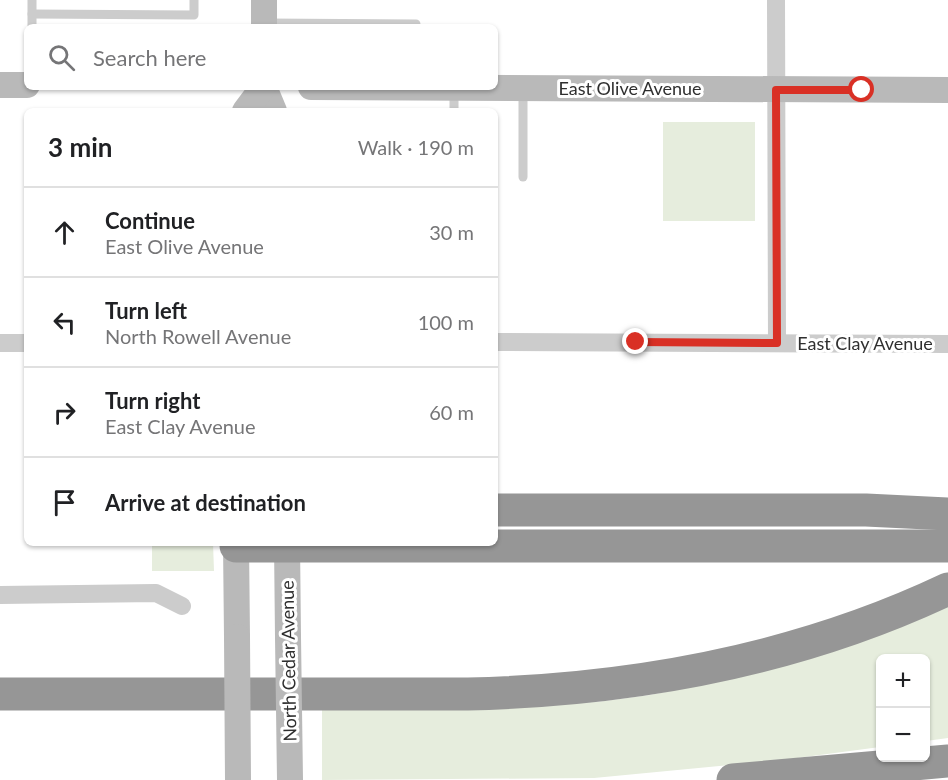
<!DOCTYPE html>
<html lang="en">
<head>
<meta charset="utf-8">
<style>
  body { margin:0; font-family:Lato,sans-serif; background:#f2f2f2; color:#202124 }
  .controls { position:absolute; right:18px; bottom:18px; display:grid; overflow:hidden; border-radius:9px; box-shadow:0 2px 4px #0004 }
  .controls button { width:54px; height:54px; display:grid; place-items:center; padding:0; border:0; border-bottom:2px solid #e0e0e0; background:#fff; color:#202124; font:30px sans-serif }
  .stop { position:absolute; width:18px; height:18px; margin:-14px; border:4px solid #d93025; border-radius:50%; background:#fff }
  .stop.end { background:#d93025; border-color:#fff; box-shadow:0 2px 6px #0008 }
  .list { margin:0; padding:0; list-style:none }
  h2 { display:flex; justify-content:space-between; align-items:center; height:78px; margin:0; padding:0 24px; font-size:26px }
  h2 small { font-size:20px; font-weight:400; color:#757577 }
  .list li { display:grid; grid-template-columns:39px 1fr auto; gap:18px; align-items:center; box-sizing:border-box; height:90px; padding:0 24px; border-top:2px solid #e0e0e0 }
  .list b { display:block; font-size:22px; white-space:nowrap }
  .list p { margin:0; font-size:20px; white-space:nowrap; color:#757577 }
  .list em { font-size:20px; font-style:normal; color:#757577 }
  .icon { flex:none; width:33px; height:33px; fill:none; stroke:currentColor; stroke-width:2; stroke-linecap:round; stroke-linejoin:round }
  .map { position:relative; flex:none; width:948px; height:780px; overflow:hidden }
  .search { position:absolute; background:#fff; box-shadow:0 2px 4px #0004; left:24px; top:24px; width:474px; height:66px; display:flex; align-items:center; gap:15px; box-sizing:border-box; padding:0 21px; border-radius:9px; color:#757577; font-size:22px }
  .panel { position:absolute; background:#fff; box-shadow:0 2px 4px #0004; left:24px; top:108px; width:474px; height:438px; border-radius:9px }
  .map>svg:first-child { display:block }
  .green { fill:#e6eddd }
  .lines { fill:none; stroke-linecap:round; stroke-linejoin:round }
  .service { stroke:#ccc; stroke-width:9 }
  .minor { stroke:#ccc; stroke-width:18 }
  .secondary { stroke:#b9b9b9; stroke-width:26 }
  .motorway { stroke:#969696; stroke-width:33 }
  .secondary-bridge { stroke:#b9b9b9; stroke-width:26 }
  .route { stroke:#d93025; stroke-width:8 }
  .labels { text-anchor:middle; stroke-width:6; stroke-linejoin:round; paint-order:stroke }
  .street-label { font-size:18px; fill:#2f2f2f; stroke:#fff }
</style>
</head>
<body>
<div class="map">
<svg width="948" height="780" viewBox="0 0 948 780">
  <rect width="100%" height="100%" fill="#fff"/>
  <!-- green -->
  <g class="green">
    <rect x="663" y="122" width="92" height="99"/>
    <polygon points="152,543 213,543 214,571 152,571"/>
    <polygon points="948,603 948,738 926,741 926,658 880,658 880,747 782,760 594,778 322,780 322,708 597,702 650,695 711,683"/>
  </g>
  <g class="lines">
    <!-- service -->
    <g class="service">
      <polyline points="32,14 194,15 194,0"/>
      <polyline points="267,23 416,24 416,27"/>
      <polyline points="32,27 32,0"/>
      <polyline points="523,91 523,177"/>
      <polyline points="454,111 454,89"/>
    </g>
    <!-- minor -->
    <g class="minor">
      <polyline points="776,0 777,343"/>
      <polyline points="495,342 948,344"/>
      <polyline points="0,343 27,343"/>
      <polyline points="0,595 156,593 182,606"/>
    </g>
    <!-- secondary -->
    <g class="secondary">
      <polyline points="264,27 264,0"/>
      <polyline points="0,85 27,85"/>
      <polyline points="264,87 274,111"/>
      <polyline points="311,87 948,90"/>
      <polyline points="245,111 263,87"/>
      <polyline points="236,543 237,637"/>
      <polyline points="287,543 288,637"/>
    </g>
    <!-- motorway -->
    <g class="motorway">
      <polyline points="495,510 866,510 948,514"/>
      <polyline points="236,546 948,546"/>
      <path d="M0,694H468C633,690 798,660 948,589"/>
      <polyline points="733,780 948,761"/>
    </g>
    <!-- secondary-bridge -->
    <g class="secondary-bridge">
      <polyline points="237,637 238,780"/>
      <polyline points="288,637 290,780"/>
    </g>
  </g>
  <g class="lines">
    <!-- route -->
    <polyline class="route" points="636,342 777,343 776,90 862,90"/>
  </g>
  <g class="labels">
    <!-- street labels -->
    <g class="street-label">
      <text x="630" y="95">East Olive Avenue</text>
      <text x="865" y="350">East Clay Avenue</text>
      <text transform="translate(289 661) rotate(-91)" y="6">North Cedar Avenue</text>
    </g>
  </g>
</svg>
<div class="controls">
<button>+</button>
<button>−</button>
</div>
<div class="stop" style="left:862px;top:90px"></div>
<div class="stop end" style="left:636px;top:342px"></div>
<div class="search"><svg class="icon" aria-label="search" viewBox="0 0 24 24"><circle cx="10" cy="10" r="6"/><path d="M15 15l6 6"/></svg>Search here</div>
<section class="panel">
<h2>3 min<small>Walk · 190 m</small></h2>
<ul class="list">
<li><svg class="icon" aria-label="ahead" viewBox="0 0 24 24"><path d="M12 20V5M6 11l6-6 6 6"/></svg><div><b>Continue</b><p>East Olive Avenue</p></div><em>30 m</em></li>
<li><svg class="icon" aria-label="left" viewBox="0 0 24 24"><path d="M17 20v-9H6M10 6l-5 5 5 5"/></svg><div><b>Turn left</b><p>North Rowell Avenue</p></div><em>100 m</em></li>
<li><svg class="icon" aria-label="right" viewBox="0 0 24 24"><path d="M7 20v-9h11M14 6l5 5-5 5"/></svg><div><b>Turn right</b><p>East Clay Avenue</p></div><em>60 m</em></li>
<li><svg class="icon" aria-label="arrive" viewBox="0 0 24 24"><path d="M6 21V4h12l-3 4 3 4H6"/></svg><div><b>Arrive at destination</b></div></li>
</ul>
</section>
</div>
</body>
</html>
